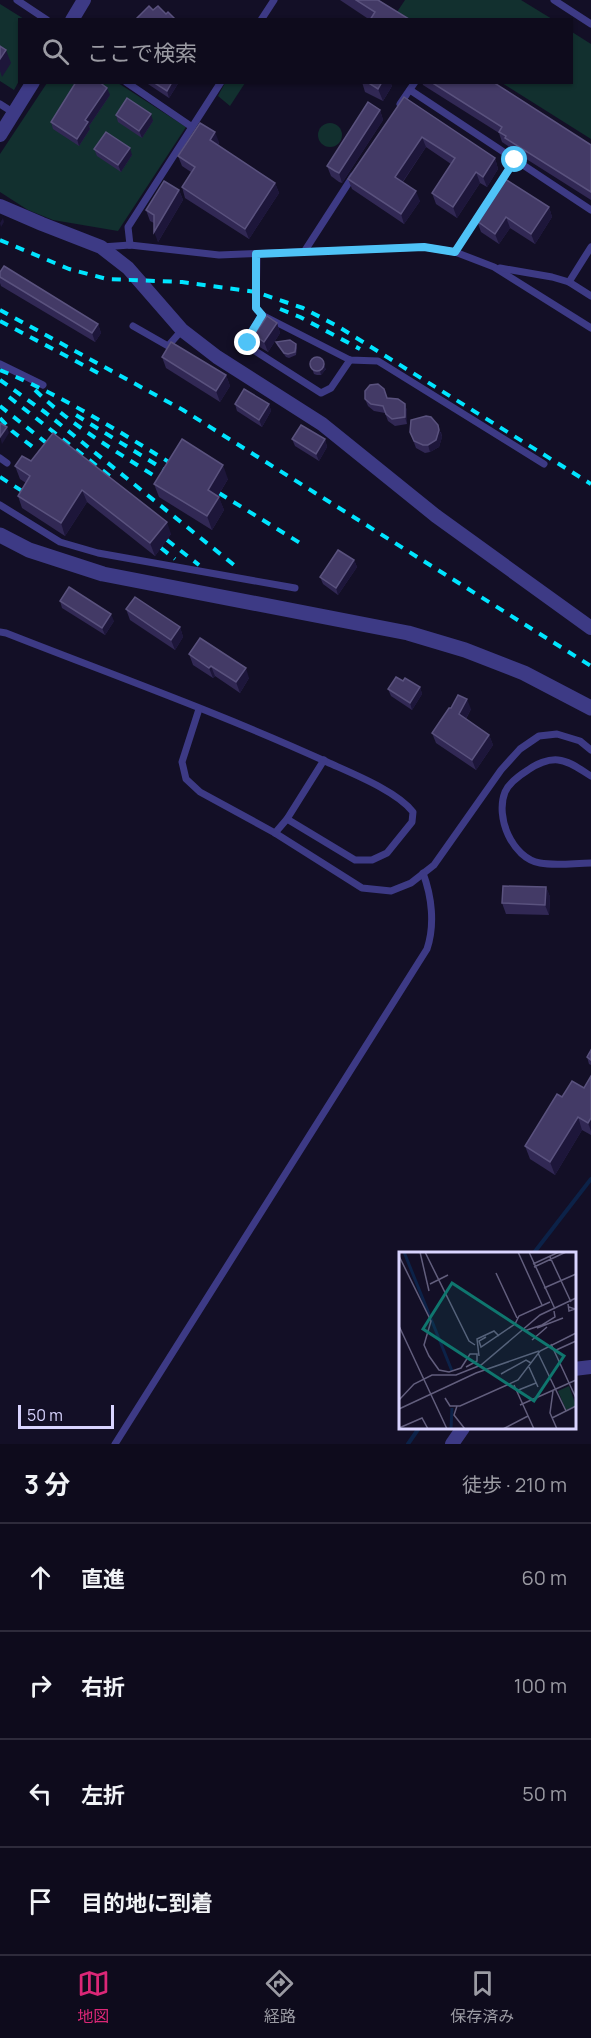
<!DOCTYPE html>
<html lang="ja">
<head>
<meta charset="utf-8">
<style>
  body { margin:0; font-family:Manrope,"Noto Sans JP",sans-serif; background:#1c1929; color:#f1f3f6 }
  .scale { position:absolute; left:18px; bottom:15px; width:96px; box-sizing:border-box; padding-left:6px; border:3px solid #d9d4ff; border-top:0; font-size:16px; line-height:21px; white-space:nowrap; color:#d9d4ff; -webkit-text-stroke:4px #130f26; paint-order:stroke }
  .stop { position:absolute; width:18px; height:18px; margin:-14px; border:4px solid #4fc3f7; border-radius:50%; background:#fff }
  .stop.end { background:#4fc3f7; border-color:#fff; box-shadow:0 2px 6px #0008 }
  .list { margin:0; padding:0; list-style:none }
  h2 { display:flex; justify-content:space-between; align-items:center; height:78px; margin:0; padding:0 24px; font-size:26px }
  h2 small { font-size:20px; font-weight:400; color:#9b9ba3 }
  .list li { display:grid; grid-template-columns:39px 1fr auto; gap:18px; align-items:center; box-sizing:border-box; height:108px; padding:0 24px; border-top:2px solid #2e2b3b }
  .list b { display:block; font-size:22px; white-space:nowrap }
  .list em { font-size:20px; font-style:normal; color:#9b9ba3 }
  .icon { flex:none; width:33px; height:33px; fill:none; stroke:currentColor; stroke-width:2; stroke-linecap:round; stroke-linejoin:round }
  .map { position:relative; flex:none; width:591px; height:1444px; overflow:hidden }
  .search { position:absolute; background:#0e0b1c; box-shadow:0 2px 4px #0004; left:18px; right:18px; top:18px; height:66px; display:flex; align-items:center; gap:15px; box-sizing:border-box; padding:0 21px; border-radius:0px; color:#9b9ba3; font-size:22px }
  .sheet { height:510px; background:#0e0b1c }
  nav { display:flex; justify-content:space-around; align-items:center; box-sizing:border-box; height:84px; border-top:2px solid #2e2b3b; background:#0e0b1c; font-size:16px; color:#9b9ba3 }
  nav a { display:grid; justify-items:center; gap:3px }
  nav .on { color:#db2777 }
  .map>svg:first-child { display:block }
  .green { fill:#12302f }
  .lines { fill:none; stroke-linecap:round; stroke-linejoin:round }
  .stream { stroke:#0c2248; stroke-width:4 }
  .service { stroke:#3d3a85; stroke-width:7 }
  .minor { stroke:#3d3a85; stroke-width:14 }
  .tertiary { stroke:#3d3a85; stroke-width:15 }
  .rail { stroke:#00e5ff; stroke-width:4; stroke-dasharray:9 8; stroke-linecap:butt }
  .wall { fill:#312854 }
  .shaded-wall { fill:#1d163a }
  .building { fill:#433a66; stroke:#5a527e; stroke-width:1.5 }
  .route { stroke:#4fc3f7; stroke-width:8 }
  .inset-river { fill:none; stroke:#0c2248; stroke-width:3 }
  .inset-road { fill:none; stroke:#625e7d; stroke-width:1.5 }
  .view { fill:#0f766e; fill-opacity:0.15; stroke:#0f766e; stroke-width:3 }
  .inset-edge { fill:none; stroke:#d9d4ff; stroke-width:3 }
</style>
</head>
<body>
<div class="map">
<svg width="591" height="1444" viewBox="0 0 591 1444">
  <rect width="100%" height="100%" fill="#130f26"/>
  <!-- green -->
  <g class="green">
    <polygon points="405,0 521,0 552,19 403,20 395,15"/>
    <polygon points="0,4 24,19 20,20 19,81 14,90 0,81"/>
    <polygon points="572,32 591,44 591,139 502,83 572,82"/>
    <polygon points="47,83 118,83 186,127 118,231 53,220 28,210 0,192 0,154"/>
    <polygon points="225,83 245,83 230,106 218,96"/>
    <circle cx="330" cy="135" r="12"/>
  </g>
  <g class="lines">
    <!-- stream -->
    <g class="stream">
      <polyline points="533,1254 591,1179"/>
      <polyline points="408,1444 419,1428"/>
    </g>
    <!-- service -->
    <g class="service">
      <polyline points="17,0 47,20"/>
      <polyline points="554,0 591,24"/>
      <polyline points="261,20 274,0"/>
      <polyline points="126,82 192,127"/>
      <polyline points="410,90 591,210"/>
      <polyline points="0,104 14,113"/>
      <polyline points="400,104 415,82"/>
      <polyline points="130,245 128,227 221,82"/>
      <polyline points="102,247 130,245 219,255 424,247 455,252 494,267 591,328"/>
      <polyline points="304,252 353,176"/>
      <polyline points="455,252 515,160"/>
      <polyline points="257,254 256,308 262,315 350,360 378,361 544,464"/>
      <polyline points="500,268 552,277 569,282 591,296"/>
      <polyline points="569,282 591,247"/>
      <polyline points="262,315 247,338 252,349 321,393 331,388 350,360"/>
      <polyline points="133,326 168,346 182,330"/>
      <polyline points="0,364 43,385"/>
      <polyline points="0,458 7,463"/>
      <polyline points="0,505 60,542 98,553 295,588"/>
      <path d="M0,632L6,633C113,675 222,714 327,762C351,773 397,791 413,812L412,822L387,853L372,860H355L287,819"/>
      <polyline points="199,709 182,762 186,779 200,792 275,833 362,888 391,891 411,883 434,865 501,770 520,749 539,736 557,734 580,741 591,750"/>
      <path d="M591,776C581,770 570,761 558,760C548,759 536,764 528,770C520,775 509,783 505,792C495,817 512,858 540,863C556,866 575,863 591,863"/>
      <polyline points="275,833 287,819 324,760"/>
      <path d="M115,1444L427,949C435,925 432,897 423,873"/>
    </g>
    <!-- minor -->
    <g class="minor">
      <polyline points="72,20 84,0"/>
      <polyline points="0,135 33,82"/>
      <polyline points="0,206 42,224 101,247 128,268 182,330 217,357 322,424 436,516 591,628"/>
      <polyline points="574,1369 591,1367"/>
      <polyline points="452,1444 463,1428"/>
    </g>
    <!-- tertiary -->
    <polyline class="tertiary" points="0,535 29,550 103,574 408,633 465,650 524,673 591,708"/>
    <!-- rail -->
    <g class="rail">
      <polyline points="0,240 69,269 107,279 182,282 256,292 303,308 339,327 591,484"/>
      <polyline points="280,309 300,317 360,349"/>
      <polyline points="0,310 183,410 591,666"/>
      <polyline points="0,321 100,374"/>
      <path d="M0,370C63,396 120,432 177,467"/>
      <polyline points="0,380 46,413 234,565"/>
      <path d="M35,390C71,425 114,450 156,477"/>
      <polyline points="9,397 111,477"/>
      <polyline points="0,406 54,449"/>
      <polyline points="76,415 173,475"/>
      <polyline points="0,418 12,431 47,458"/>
      <polyline points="0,477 30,496"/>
      <polyline points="219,493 300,543"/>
      <polyline points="167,540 199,565"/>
      <polyline points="161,548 175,559"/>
    </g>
  </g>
  <!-- wall -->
  <g class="wall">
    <polygon points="340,0 380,0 380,1 409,20 370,20"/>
    <polygon points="145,82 179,82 169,98"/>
    <polygon points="362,82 390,82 392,86 383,101 365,92"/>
    <polygon points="422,82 493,82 591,145 591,200 509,148 508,146 502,142 499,133 423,85"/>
    <polygon points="110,95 89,126 90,129 79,146 53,129 51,122"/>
    <polygon points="404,97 495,158 498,169 487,187 480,183 457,218 436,204 432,193 451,164 426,147 403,182 420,201 404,224 352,189 348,179"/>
    <polygon points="380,110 383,120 342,183 339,182 331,176 327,166"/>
    <polygon points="116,115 153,121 142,138 118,122"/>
    <polygon points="219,142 218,145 275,183 279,193 249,239 185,198 182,187 191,172 182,166 178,156"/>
    <polygon points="94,149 132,155 121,172 97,156"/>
    <polygon points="179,190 183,200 158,242 154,223 150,221 146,210"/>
    <polygon points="549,207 552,217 535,244 510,228 499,244 481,232 477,221"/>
    <polygon points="0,272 98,324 101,333 95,342 1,286 0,283"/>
    <polygon points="277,323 280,333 268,352 258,346 254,335"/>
    <polygon points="276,342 296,344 297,348 296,355 289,358 286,357 277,345"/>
    <polygon points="162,357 226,375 230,386 220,402 166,368"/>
    <polygon points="310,363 326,369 321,375 317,375 314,374"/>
    <polygon points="387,398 405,404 407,411 407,424 395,426 388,421 385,413 374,411 368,406 365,399"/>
    <polygon points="235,404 269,404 271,411 262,427 237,411"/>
    <polygon points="410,432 441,432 442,437 439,447 430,452 425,453 416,448"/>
    <polygon points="292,439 325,439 327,447 319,461 295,446"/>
    <polygon points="31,461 171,534 155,556 87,502 65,536 22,508 18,496 26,483 20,479 15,466"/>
    <polygon points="228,479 218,496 224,510 212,530 159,497 154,484"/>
    <polygon points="354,560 357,567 338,595 323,584 320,577"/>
    <polygon points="60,601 114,621 105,635 62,608"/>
    <polygon points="126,609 180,627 183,637 175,650 130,620"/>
    <polygon points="189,654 249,678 240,693 215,676 213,678 193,665"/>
    <polygon points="403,681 420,687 422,694 412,710 391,696 388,689"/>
    <polygon points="451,708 471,709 466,719 489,735 493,745 476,770 436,743 432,733"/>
    <polygon points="546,887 550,897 549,915 506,914 502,903"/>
    <polygon points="591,1050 591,1065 589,1064 587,1057"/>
    <polygon points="591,1076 591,1135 582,1130 555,1175 530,1159 525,1146 562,1097 584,1088"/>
  </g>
  <!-- shaded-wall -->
  <g class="shaded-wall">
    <polygon points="6,50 11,63 2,77 0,71 0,59"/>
    <polygon points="172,82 179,82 169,98 167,91"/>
    <polygon points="382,82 390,82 392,86 383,101 378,89"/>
    <polygon points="107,88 110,95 89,126 90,129 79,146 77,139 85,120"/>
    <polygon points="380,110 383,120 342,183 339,173"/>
    <polygon points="151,114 153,121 142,138 139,131"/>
    <polygon points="215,132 219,142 214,150 210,140"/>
    <polygon points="422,137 426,147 399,187 395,177"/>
    <polygon points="130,148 132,155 121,172 118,165"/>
    <polygon points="495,158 498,169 487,187 483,177"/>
    <polygon points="476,172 480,183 457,218 453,207"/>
    <polygon points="275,183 279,193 249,239 245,229"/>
    <polygon points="179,190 183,200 158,242 154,232"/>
    <polygon points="416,191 420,201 404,224 401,214"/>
    <polygon points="549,207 552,217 535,244 531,234"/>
    <polygon points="506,217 510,228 499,244 495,234"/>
    <polygon points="3,218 4,222 1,227 0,223"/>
    <polygon points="277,323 280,333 268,352 264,342"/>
    <polygon points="98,324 101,333 95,342 92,333"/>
    <polygon points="324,365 326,369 321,375 320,371"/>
    <polygon points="226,375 230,386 220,402 216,391"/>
    <polygon points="269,404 271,411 262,427 259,420"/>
    <polygon points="405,404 407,411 407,424 405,417"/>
    <polygon points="438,425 442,437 439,447 430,452 428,445"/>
    <polygon points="7,427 9,433 2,444 0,437"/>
    <polygon points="325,439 327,447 319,461 316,454"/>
    <polygon points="223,465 228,479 213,504 208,490"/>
    <polygon points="82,490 87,502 65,536 61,523"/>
    <polygon points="219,497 224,510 212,530 207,516"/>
    <polygon points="167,522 171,534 155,556 150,543"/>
    <polygon points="354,560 357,567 338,595 336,588"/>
    <polygon points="111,614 114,621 105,635 102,628"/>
    <polygon points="180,627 183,637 175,650 171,640"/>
    <polygon points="211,666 215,676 213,678 209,668"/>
    <polygon points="246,668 249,678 240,693 236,682"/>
    <polygon points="420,687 422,694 412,710 410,703"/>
    <polygon points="467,699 471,709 463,724 459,714"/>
    <polygon points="489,735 493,745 476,770 472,760"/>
    <polygon points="546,887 550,897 549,915 545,905"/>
    <polygon points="578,1117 582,1130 555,1175 550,1162"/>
    <polygon points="591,1118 591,1131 588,1123"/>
  </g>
  <!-- building -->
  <g class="building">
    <polygon points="356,0 378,0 409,19 370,20 375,12"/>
    <polygon points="149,6 153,10 158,6 166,14 168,12 176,20 135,20"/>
    <polygon points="0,46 6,50 0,59"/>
    <polygon points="76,82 99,82 107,88 85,120 88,122 77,139 51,122"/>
    <polygon points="153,82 172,82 167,91"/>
    <polygon points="367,82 382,82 378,89"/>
    <polygon points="431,82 493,82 591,145 591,192 505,138 506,136 499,132 502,127"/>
    <polygon points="404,97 495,158 483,177 476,172 453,207 432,193 455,158 422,137 395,177 416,191 401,214 348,179"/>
    <polygon points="127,98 151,114 139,131 116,115"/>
    <polygon points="368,102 380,110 339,173 335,171 327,166"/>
    <polygon points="200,123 215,132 210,140 275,183 245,229 182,187 195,167 178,156"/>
    <polygon points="106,132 130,148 118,165 94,149"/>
    <polygon points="505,179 549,207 531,234 506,217 495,234 477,221"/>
    <polygon points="164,181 179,190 154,232 154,215 146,210"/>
    <polygon points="4,266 98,324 92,333 0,277 0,272"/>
    <polygon points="267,316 277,323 264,342 254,335"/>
    <polygon points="290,340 296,344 295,352 288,354 284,353 276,342"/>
    <polygon points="171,342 226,375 216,391 162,357"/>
    <circle cx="317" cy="364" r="7"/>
    <polygon points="378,384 384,389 387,398 398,399 405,404 405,417 392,419 386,414 383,406 371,404 365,399 365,391 370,385"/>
    <polygon points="244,389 269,404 259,420 235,404"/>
    <polygon points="426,416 431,417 438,425 439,430 436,440 428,445 423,445 414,441 410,432 411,420"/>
    <polygon points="0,423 7,427 0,437"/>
    <polygon points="301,425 325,439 316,454 292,439"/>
    <polygon points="53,433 167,522 150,543 82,490 61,523 18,496 30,476 15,466 22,456 31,461"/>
    <polygon points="182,439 223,465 208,490 219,497 207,516 154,484"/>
    <polygon points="338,550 354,560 336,588 320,577"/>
    <polygon points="69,587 111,614 102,628 60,601"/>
    <polygon points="135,597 180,627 171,640 126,609"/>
    <polygon points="200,638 246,668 236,682 211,666 209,668 189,654"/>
    <polygon points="396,677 403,681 405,678 420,687 410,703 388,689"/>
    <polygon points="458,695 467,699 459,714 489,735 472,760 432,733 449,708 451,708"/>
    <polygon points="503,886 546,887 545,905 502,903"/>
    <polygon points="591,1050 591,1060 587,1057"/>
    <polygon points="591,1076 591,1118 588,1123 578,1117 550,1162 525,1146 557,1094 562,1097 572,1081 584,1088"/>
  </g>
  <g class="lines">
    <!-- route -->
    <polyline class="route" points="248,343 248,338 262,315 256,308 256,254 424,247 455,252 515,160"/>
  </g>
  <!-- overview -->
  <g transform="translate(399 1252)">
    <rect width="177" height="177" fill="#130f26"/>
    <path d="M170,134L177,154L167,158L159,139Z" fill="#12302f"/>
    <path class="inset-river" d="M5,0L53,119M52,177L53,156"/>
    <path class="inset-road" d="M21,0L30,39M26,0L70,89L76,93M119,0L143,53M130,0L156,57M0,4L32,69L25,93L30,104L40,118L50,120L62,116L71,102H78V109L67,115M151,5L172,50M134,12L160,0M135,15L167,0M97,21L118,66M31,32L49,23M145,36L177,22M169,52L170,59L176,57L170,55M0,74L48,177M138,76L164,66M125,79L143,73L156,65L155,59M87,85L80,89L82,95L116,72L120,64L151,50M133,88L148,75M152,92L177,146M155,99L177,89M139,101L167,159M80,104L78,87L95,79L100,84M130,115L139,135M102,122L127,108L132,111M115,133L135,177M117,139L137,131M154,139L151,161L158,177M46,146L51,154H61L119,128L141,99L177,81M0,148L15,132L33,123H57L82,113L141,63L177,46M121,153L177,128M58,154L55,163L66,177M0,157L77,121L140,99M153,166L177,154M0,176L23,166L29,177M104,177L129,164"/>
    <path class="view" d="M53,31L165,104L135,149L24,77Z"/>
    <rect width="177" height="177" class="inset-edge"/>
  </g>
</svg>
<div class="scale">50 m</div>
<div class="stop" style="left:515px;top:160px"></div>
<div class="stop end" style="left:248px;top:343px"></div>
<div class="search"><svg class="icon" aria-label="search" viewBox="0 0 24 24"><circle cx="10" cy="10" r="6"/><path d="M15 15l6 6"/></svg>ここで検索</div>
</div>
<section class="sheet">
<h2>3 分<small>徒歩 · 210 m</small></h2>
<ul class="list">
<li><svg class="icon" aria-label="ahead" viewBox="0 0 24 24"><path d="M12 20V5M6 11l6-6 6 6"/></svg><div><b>直進</b></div><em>60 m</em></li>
<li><svg class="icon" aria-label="right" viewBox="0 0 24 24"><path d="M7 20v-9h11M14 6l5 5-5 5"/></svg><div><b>右折</b></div><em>100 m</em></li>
<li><svg class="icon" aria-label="left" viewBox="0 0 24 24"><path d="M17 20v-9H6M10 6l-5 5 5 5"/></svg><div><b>左折</b></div><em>50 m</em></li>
<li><svg class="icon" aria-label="arrive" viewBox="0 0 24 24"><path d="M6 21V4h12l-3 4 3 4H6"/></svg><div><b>目的地に到着</b></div></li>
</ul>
</section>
<nav>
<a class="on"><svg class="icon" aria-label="map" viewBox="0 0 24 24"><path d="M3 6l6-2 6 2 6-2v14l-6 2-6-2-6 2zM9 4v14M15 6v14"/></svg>地図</a>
<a><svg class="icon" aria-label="directions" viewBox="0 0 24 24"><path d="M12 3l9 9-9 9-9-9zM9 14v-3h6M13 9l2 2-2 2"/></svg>経路</a>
<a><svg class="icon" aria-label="saved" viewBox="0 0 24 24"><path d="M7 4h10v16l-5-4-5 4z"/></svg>保存済み</a>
</nav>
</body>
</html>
